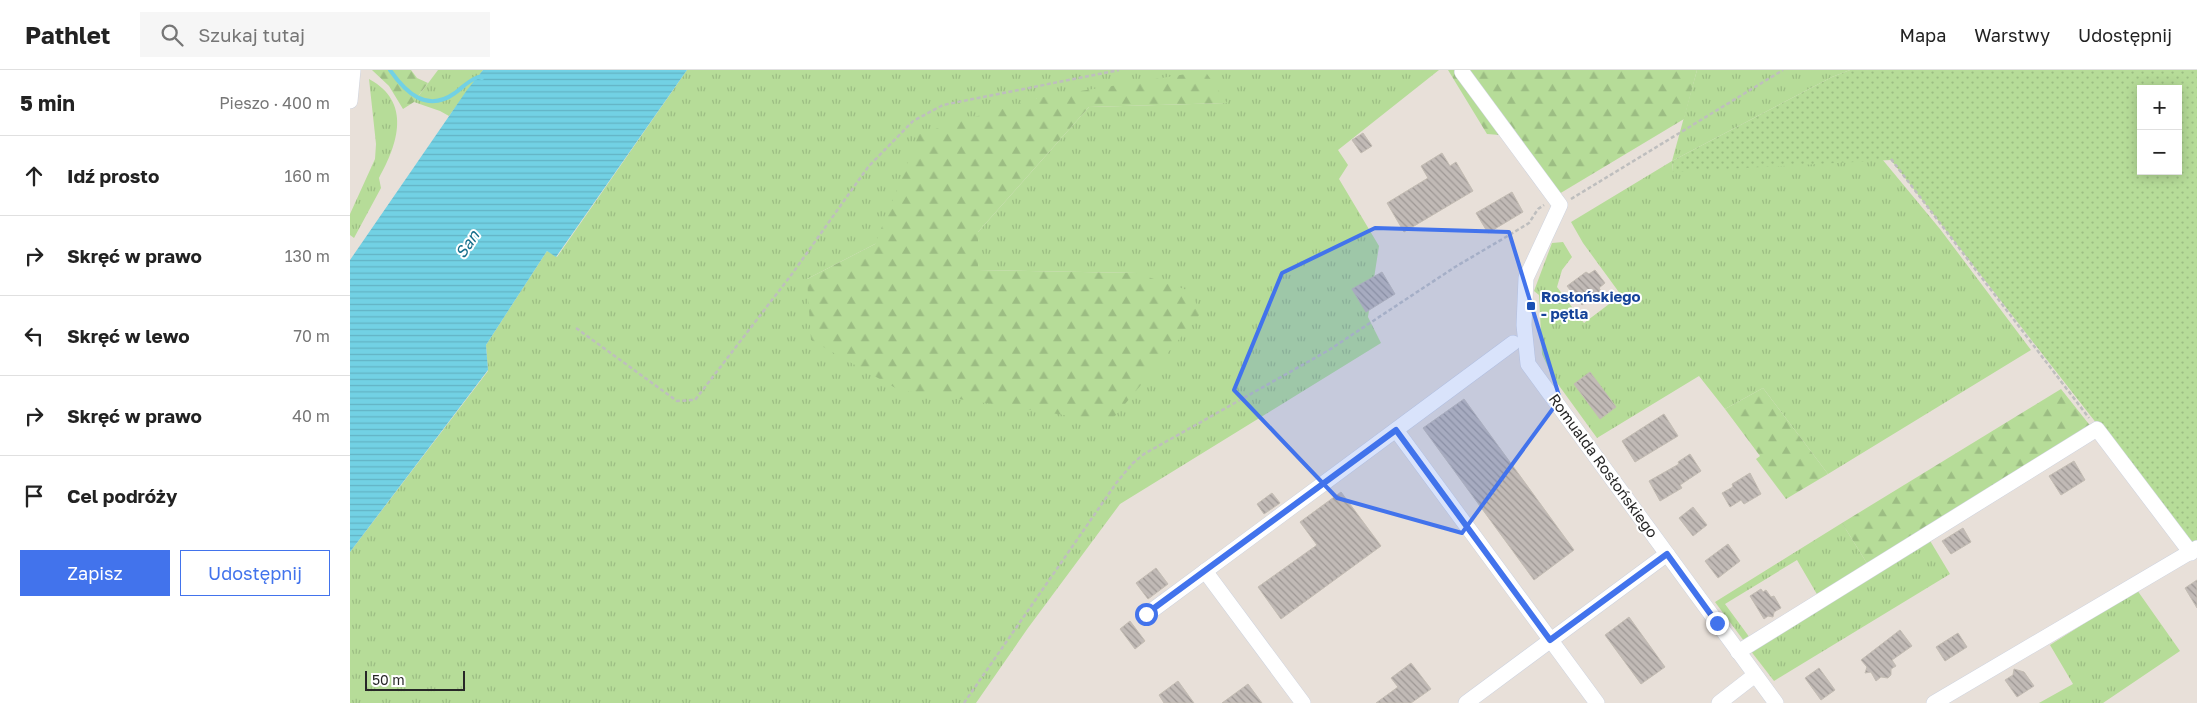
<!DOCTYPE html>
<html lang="pl">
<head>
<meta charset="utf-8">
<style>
  body { margin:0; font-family:"Golos Text",sans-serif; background:#f6f6f6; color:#222 }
  .controls { position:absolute; right:15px; top:15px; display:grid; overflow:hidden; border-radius:0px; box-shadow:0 2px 12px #0003 }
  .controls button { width:45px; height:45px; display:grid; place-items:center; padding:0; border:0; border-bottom:1px solid #e0e0e0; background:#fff; color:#222; font:25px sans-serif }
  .scale { position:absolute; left:15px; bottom:12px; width:100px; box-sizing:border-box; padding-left:5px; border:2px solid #272727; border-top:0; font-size:14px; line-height:18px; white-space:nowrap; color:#272727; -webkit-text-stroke:4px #fff; paint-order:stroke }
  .stop { position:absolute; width:15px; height:15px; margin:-11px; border:4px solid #4273ec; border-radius:50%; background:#fff }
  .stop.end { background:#4273ec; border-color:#fff; box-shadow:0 1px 5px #0008 }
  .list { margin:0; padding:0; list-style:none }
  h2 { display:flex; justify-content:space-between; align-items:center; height:65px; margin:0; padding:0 20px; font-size:21px }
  h2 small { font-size:16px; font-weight:400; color:#767676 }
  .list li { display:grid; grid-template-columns:32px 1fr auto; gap:15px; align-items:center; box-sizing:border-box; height:80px; padding:0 20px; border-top:1px solid #e0e0e0 }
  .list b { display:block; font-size:19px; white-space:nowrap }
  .list em { font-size:16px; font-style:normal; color:#767676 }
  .actions { display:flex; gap:10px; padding:15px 20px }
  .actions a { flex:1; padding:11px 0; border:1px solid #4273ec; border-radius:0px; text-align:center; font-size:18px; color:#4273ec }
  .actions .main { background:#4273ec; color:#fff }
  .icon { flex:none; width:28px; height:28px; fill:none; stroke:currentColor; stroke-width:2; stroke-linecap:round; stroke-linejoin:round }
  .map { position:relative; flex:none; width:1847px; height:633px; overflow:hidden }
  header { display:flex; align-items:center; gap:30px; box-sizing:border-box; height:70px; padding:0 25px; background:#fff; border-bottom:1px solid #e0e0e0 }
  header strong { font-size:24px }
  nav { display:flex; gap:28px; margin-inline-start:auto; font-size:18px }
  .search { width:350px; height:45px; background:#f6f6f6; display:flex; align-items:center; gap:12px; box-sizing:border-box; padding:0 18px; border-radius:0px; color:#767676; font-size:19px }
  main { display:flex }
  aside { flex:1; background:#fff }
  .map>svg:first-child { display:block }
  .grass { fill:url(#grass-tufts); fill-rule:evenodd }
  .forest { fill:url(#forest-firs) }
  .garden { fill:url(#garden-dots); fill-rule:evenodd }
  .water { fill:url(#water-rules) }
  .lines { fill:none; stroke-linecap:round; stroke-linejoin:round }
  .stream { stroke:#72d1e4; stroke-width:4 }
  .building { fill:url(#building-back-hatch); stroke:#c3bcb3 }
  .minor-casing { stroke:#ced3df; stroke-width:16 }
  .path { stroke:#bebebe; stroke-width:2.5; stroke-dasharray:4 2.5; stroke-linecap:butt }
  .minor { stroke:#fff; stroke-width:15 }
  .route { stroke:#4273ec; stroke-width:6 }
  .marked { fill:#4273ec; fill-opacity:0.2; stroke:#4273ec; stroke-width:4; stroke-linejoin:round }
  .transit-dot { fill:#1a4fb4; stroke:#fff; stroke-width:2 }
  .labels { text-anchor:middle; stroke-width:4; stroke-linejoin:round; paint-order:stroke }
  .transit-label { font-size:15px; font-weight:bold; fill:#164399; stroke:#fff; text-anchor:start }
  .street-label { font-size:15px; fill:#272727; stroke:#fff }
  .water-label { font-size:16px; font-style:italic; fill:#166e8b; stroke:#fff }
</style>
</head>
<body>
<header>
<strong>Pathlet</strong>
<div class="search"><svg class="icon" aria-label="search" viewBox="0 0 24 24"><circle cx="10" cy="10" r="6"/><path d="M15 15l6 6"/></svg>Szukaj tutaj</div>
<nav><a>Mapa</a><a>Warstwy</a><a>Udostępnij</a></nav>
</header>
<main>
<aside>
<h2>5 min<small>Pieszo · 400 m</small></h2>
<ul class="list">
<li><svg class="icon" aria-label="ahead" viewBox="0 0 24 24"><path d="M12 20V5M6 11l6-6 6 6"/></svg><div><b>Idź prosto</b></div><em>160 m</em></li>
<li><svg class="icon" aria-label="right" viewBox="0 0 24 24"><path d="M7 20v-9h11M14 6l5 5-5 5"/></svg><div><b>Skręć w prawo</b></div><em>130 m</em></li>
<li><svg class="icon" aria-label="left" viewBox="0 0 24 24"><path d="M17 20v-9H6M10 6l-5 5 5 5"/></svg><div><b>Skręć w lewo</b></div><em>70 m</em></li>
<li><svg class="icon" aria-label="right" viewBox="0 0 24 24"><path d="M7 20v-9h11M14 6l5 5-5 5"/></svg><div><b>Skręć w prawo</b></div><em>40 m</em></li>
<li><svg class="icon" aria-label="arrive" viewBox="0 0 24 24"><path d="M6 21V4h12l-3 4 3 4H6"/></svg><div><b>Cel podróży</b></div></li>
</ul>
<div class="actions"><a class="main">Zapisz</a><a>Udostępnij</a></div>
</aside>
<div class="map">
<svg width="1847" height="633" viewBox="0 0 1847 633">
  <defs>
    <pattern id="grass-tufts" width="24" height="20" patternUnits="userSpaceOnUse" patternTransform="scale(1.25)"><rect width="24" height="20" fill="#b6dc98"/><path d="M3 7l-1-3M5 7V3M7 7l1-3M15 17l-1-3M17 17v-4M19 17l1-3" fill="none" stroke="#9cbd83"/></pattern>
    <pattern id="forest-firs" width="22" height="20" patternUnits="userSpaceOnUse" patternTransform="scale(1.25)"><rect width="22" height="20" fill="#b6dc98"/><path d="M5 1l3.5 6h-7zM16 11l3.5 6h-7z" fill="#9cbd83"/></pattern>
    <pattern id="garden-dots" width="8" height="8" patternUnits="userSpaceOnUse" patternTransform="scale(1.25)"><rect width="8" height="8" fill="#b6dc98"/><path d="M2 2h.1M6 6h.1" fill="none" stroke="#9cbd83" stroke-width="1.8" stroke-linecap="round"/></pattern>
    <pattern id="water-rules" width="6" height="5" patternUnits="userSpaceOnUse" patternTransform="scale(1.25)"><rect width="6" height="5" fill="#72d1e4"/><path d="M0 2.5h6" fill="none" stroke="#63b3c4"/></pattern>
    <pattern id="building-back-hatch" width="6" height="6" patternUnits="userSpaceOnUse" patternTransform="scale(1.25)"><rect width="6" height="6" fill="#c1bab6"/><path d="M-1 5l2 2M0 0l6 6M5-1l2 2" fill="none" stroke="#9d9794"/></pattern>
  </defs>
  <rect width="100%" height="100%" fill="#e8e0d9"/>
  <!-- grass -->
  <g class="grass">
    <polygon points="88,0 133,0 99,46 90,41 64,32"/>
    <path d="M337,0H1089L988,80L998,95L989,109L1029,176L1018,247L1031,273L770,434L678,558L626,633H0V482L138,301L136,275L197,181L207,187ZM687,28L876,33L739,37L628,162V200L786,203L457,209L525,174Z"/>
    <polygon points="1347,0 1500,0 1482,7 1322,91 1323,101 1532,89 1590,159 1681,280 1478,404 1413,318 1375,339 1349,306 1247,368 1202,306 1192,284 1189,225 1184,221 1202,173 1213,172 1222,187 1212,200 1207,217 1234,253 1271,225 1233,173 1221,152 1322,91"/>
    <path d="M19,9C62,32 48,74 29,108L31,118L4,168L0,165V144L25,89L26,74Z"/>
    <polygon points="1492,453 1518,495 1468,526 1447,490 1375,534 1400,568 1394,571 1365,532"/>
    <polygon points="1579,469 1600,504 1424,611 1400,580"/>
    <polygon points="1787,520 1830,581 1753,633 1689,633 1723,614 1700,575"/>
  </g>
  <!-- forest -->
  <g class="forest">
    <polygon points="22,0 61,0 67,8 78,13 64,32 53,39 39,16"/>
    <polygon points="1098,0 1347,0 1334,49 1204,127 1150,65 1137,64"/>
    <polygon points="855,1 877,33 739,37 628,162 628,200 786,203 840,221 851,243 760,352 549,320 461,270 457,209 525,174 569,64 687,28"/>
    <polygon points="1413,318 1478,404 1436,429 1406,389 1410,386 1375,339"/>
    <polygon points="1711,319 1742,358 1518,495 1492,453"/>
  </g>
  <!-- garden -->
  <path class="garden" d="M1500,0H1847V474L1843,477L1541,90L1323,102L1322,91L1482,7ZM1791,19H1828V101H1791Z"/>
  <!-- water -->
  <polygon class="water" points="133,0 337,0 206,187 197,181 136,275 138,300 0,482 0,190 117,20"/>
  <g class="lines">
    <!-- stream -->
    <path class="stream" d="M40,0C56,23 77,43 105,23C113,17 118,11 128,7L132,8"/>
  </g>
  <!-- building -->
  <g class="building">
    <polygon points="1013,63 1022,76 1011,83 1002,70"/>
    <polygon points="1092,83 1100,96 1106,92 1123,121 1054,162 1037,133 1078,108 1071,96"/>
    <polygon points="1162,122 1173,142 1138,163 1126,143"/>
    <polygon points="1245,200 1255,213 1249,218 1251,221 1232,235 1217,216 1236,202 1239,204"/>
    <polygon points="1032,202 1045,224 1016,242 1002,219"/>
    <polygon points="1240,302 1266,337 1250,349 1224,314"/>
    <polygon points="1114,329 1224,480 1184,510 1073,358"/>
    <polygon points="1314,344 1328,366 1285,392 1272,371"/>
    <polygon points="1340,384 1351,401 1330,415 1332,418 1310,431 1299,411 1329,394 1328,392"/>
    <polygon points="1724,391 1735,410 1711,425 1699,406"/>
    <polygon points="1400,403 1411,424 1394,434 1391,430 1380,437 1372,423 1383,417 1382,414"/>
    <polygon points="991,422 1031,476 931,549 908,517 967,475 950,452"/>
    <polygon points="922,423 930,433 914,444 907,434"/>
    <polygon points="1343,437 1357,455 1343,466 1329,448"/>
    <polygon points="1613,458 1621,472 1601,484 1592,471"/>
    <polygon points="1378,474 1390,491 1368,508 1355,491"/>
    <polygon points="806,498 818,514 798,529 786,513"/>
    <polygon points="1847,510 1847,538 1835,518"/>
    <polygon points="1411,519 1413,522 1416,520 1421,527 1424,526 1431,538 1424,542 1423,547 1418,546 1414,549 1400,526"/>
    <polygon points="1279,547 1315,597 1291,614 1255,565"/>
    <polygon points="780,551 795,571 785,579 770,559"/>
    <polygon points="1550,560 1562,576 1542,590 1546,596 1541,599 1541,605 1538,608 1531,607 1526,611 1521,602 1515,603 1517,597 1511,590"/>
    <polygon points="1608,563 1617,577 1595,591 1586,577"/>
    <polygon points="1061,593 1081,619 1061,633 1026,633 1048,617 1041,608"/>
    <polygon points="1469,598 1485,620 1471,630 1455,608"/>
    <polygon points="1664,599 1674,602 1684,616 1667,627 1655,610 1663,605"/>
    <polygon points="828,611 844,633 814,633 809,625"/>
    <polygon points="898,614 912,633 872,633"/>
  </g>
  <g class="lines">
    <defs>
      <g id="minor">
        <polyline points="1112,2 1210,135 1176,208 1174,255 1178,294 1426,633"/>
        <polyline points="0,31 3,0"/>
        <polyline points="1046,360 1247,633"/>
        <polyline points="855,501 953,633"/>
        <polyline points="796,545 1163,273"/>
        <polyline points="1388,582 1747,359 1841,483"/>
        <polyline points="1116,633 1317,484"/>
        <polyline points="1369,633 1405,605"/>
        <polyline points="1584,633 1847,478"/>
      </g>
    </defs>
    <!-- minor casing -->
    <use href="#minor" class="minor-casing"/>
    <!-- path -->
    <g class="path">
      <polyline points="1541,89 1739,348"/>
      <polyline points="1221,129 1433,0"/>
      <polyline points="226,258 327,331 345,330 442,204 518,97 563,51 593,35 769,0"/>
      <polyline points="614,633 767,412 783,393 794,384 979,280 1105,197 1161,164 1179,153 1188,139 1194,135"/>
    </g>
    <!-- minor -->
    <use href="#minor" class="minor"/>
  </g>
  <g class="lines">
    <!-- route -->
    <polyline class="route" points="796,544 1046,360 1200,570 1317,484 1367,553"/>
  </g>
  <!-- marked area -->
  <path class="marked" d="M1025,158L1159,162L1210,329L1112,463L987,428L884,320L932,203Z"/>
  <!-- markers -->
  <rect class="transit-dot" x="1176" y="231" width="10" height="10" rx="2.5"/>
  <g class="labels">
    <!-- transit labels -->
    <g class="transit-label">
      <text x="1191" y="232">Rosłońskiego<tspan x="1191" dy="17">- pętla</tspan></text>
    </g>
    <!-- street labels -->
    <g class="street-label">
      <text transform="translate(1253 396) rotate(54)" y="5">Romualda Rosłońskiego</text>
    </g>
    <!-- water labels -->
    <g class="water-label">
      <text transform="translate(117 174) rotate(-56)" y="6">San</text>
    </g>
  </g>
</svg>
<div class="controls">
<button>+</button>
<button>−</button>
</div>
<div class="scale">50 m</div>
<div class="stop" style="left:796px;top:544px"></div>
<div class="stop end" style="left:1367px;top:553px"></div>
</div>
</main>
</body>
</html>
